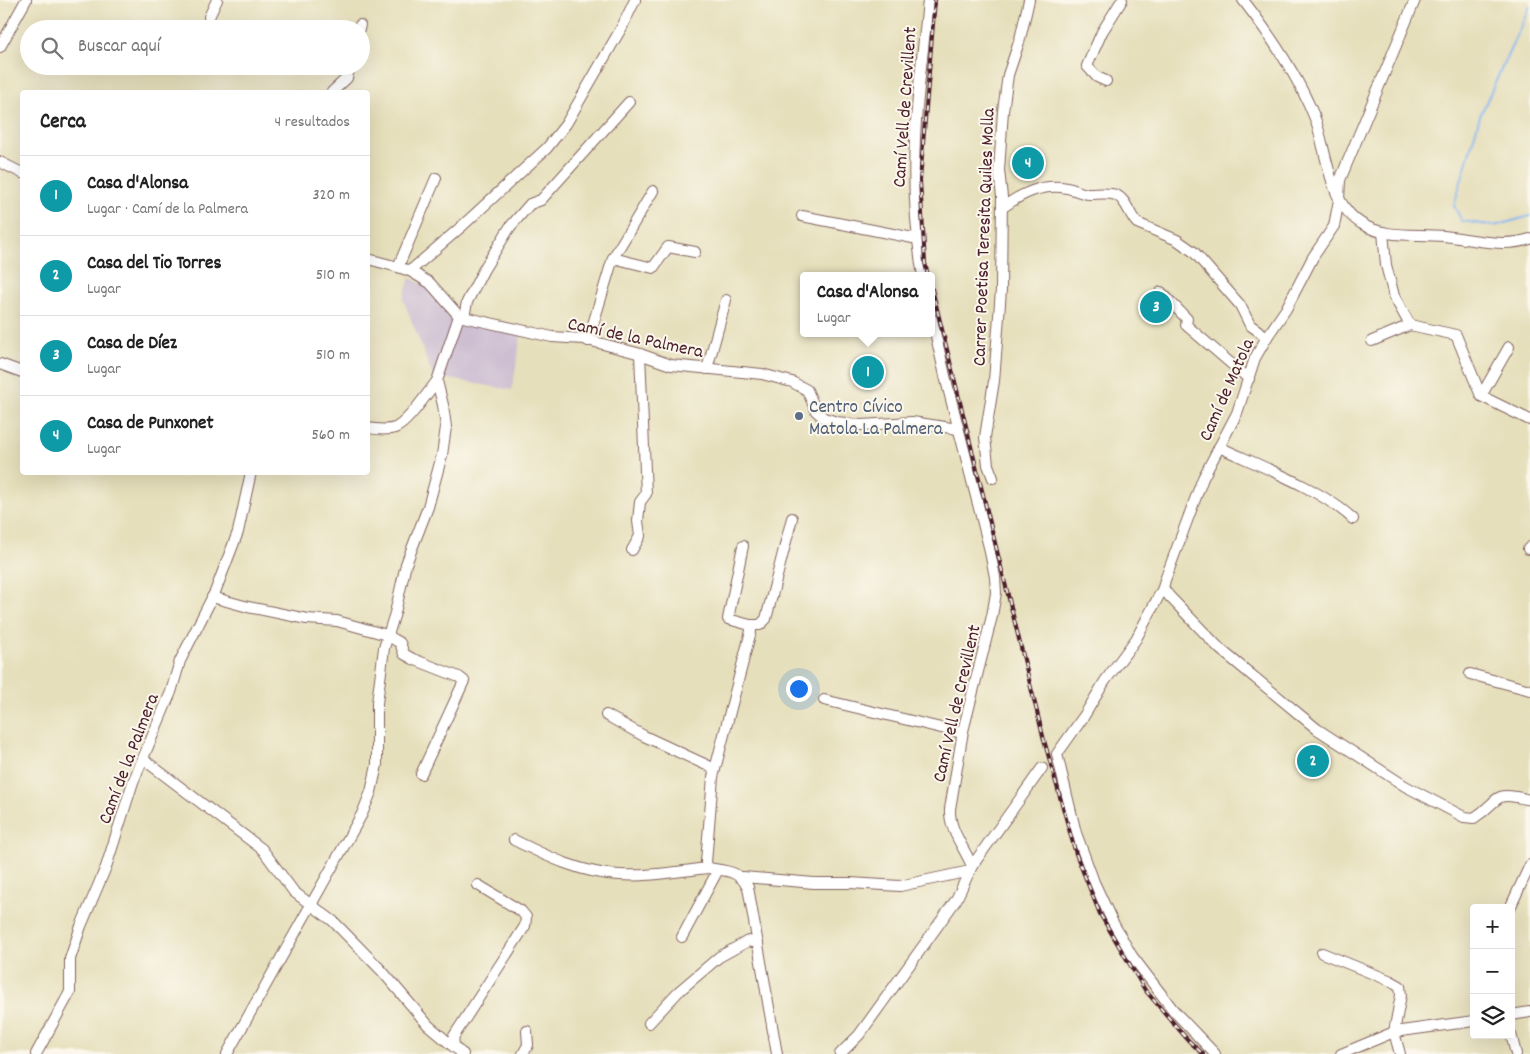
<!DOCTYPE html>
<html lang="es">
<head>
<meta charset="utf-8">
<style>
  body { margin:0; font-family:Dekko,sans-serif; background:#f6f6f6; color:#222 }
  .controls { position:absolute; right:15px; bottom:15px; display:grid; overflow:hidden; border-radius:5px; box-shadow:0 5px 20px #0002 }
  .controls button { width:45px; height:45px; display:grid; place-items:center; padding:0; border:0; border-bottom:1px solid #e0e0e0; background:#fff; color:#222; font:25px sans-serif }
  .you { position:absolute; left:798px; top:688px; width:18px; height:18px; margin:-12px; border:4px solid #fff; border-radius:50%; background:#1a73e8; box-shadow:0 0 0 8px #1a73e833 }
  .badge { display:grid; place-items:center; width:32px; height:32px; border-radius:50%; background:#2563eb; color:#fff; font-size:16px; font-weight:700 }
  .pin { position:absolute; translate:-50% -50%; border:2px solid #fff; box-shadow:0 1px 5px #0006 }
  .popup { position:absolute; left:800px; top:272px; width:135px; height:65px; box-sizing:border-box; display:grid; place-content:center; border-radius:5px; background:#fff; filter:drop-shadow(0 1px 4px #0005); font-size:16px; white-space:nowrap; color:#767676 }
  .popup b { font-size:19px; color:#222 }
  .popup::after { content:''; position:absolute; left:50%; top:100%; margin-left:-10px; border:10px solid transparent; border-top-color:#fff }
  .list { margin:0; padding:0; list-style:none }
  h2 { display:flex; justify-content:space-between; align-items:center; height:65px; margin:0; padding:0 20px; font-size:21px }
  h2 small { font-size:16px; font-weight:400; color:#767676 }
  .list li { display:grid; grid-template-columns:32px 1fr auto; gap:15px; align-items:center; box-sizing:border-box; height:80px; padding:0 20px; border-top:1px solid #e0e0e0 }
  .list b { display:block; font-size:19px; white-space:nowrap }
  .list p { margin:0; font-size:16px; white-space:nowrap; color:#767676 }
  .list em { font-size:16px; font-style:normal; color:#767676 }
  .icon { flex:none; width:28px; height:28px; fill:none; stroke:currentColor; stroke-width:2; stroke-linecap:round; stroke-linejoin:round }
  .map { position:relative; flex:none; width:1530px; height:1054px; overflow:hidden }
  .search { position:absolute; background:#fff; box-shadow:0 5px 20px #0002; left:20px; top:20px; width:350px; height:55px; display:flex; align-items:center; gap:12px; box-sizing:border-box; padding:0 18px; border-radius:28px; color:#767676; font-size:19px }
  .panel { position:absolute; background:#fff; box-shadow:0 5px 20px #0002; left:20px; top:90px; width:350px; height:385px; border-radius:5px }
  .map>svg:first-child { display:block }
  .industrial { fill:#cdbed2 }
  .lines { fill:none; stroke-linecap:round; stroke-linejoin:round }
  .stream { stroke:#85b6f1; stroke-width:2 }
  .minor-casing { stroke:#81625d; stroke-width:12 }
  .minor { stroke:#fff; stroke-width:10 }
  .rail-casing { stroke:#4a1f2b; stroke-width:4 }
  .rail { stroke:#fbf7ec; stroke-width:2; stroke-dasharray:5.5; stroke-linecap:butt }
  .service-dot { fill:#5c6f8a; stroke:#fbf7ec; stroke-width:2 }
  .labels { text-anchor:middle; stroke-width:4; stroke-linejoin:round; paint-order:stroke }
  .street-label { font-size:19px; fill:#4a1f2b; stroke:#fbf7ec }
  .service-label { font-size:19px; fill:#4e5e75; stroke:#fbf7ec; text-anchor:start }
</style>
</head>
<body>
<div class="map">
<svg width="1530" height="1054" viewBox="0 0 1530 1054">
  <rect width="100%" height="100%" fill="#fbf7ec"/>
  <filter id="ink" filterUnits="userSpaceOnUse"><feTurbulence type="fractalNoise" baseFrequency=".02" numOctaves="2"/><feDisplacementMap in="SourceGraphic" scale="10" xChannelSelector="R" yChannelSelector="G"/><feConvolveMatrix kernelMatrix="1 2 1 2 8 2 1 2 1" color-interpolation-filters="sRGB"/></filter>
  <filter id="wash" filterUnits="userSpaceOnUse"><feTurbulence type="fractalNoise" baseFrequency=".0096" numOctaves="4" result="noise"/><feDisplacementMap in="SourceGraphic" scale="20" xChannelSelector="R" yChannelSelector="G"/><feGaussianBlur stdDeviation="1.12" result="paint"/><feColorMatrix in="noise" values="0 0 0 0 0 0 0 0 0 0 0 0 0 0 0 0 0 1.4 0 .05"/><feComposite in="paint" operator="in"/></filter>
  <g filter="url(#wash)">
    <rect width="100%" height="100%" fill="#e6dfbb"/>
    <!-- industrial -->
    <polygon class="industrial" points="410,278 430,288 462,322 521,335 512,390 433,376 403,299"/>
    <g class="lines">
      <!-- stream -->
      <polyline class="stream" points="1530,6 1480,116 1454,206 1462,221 1494,226 1530,216"/>
    </g>
  </g>
  <g filter="url(#ink)">
    <g class="lines">
      <defs>
        <g id="minor">
          <path d="M1243,0C1271,36 1297,74 1314,116C1328,151 1327,203 1362,224C1386,239 1417,233 1444,236C1471,239 1503,248 1530,239"/>
          <polyline points="209,17 217,0"/>
          <polyline points="359,29 360,25"/>
          <polyline points="0,47 26,0"/>
          <polyline points="1106,81 1097,77 1087,66 1102,32 1122,0"/>
          <polyline points="332,92 347,78 350,66"/>
          <polyline points="0,162 22,173"/>
          <path d="M1002,208C1021,194 1042,183 1067,188C1074,189 1082,194 1089,194C1098,194 1107,192 1116,195C1127,200 1129,215 1137,223L1177,240L1194,252L1240,305L1250,325L1267,337"/>
          <polyline points="802,216 918,239"/>
          <polyline points="1383,232 1386,265 1394,296 1410,325 1456,335 1481,396 1530,420"/>
          <polyline points="613,258 653,268 668,247 695,252"/>
          <polyline points="368,259 398,267 410,271 430,283 459,316 552,337 584,339 637,353 671,365 762,374 792,382 807,390 816,411 824,418 837,422 861,425 912,422 958,429"/>
          <polyline points="398,267 436,178"/>
          <polyline points="410,271 461,227 547,148 566,124 622,27 635,0"/>
          <path d="M923,276C915,230 913,184 915,138C917,92 924,46 928,0"/>
          <polyline points="1161,292 1187,319 1186,325 1249,379"/>
          <polyline points="464,317 467,302 484,269 510,227 530,204 541,200 629,102"/>
          <polyline points="588,341 613,258 653,191"/>
          <polyline points="1372,341 1410,325"/>
          <polyline points="0,364 22,372"/>
          <polyline points="707,369 726,300"/>
          <polyline points="1481,396 1509,347"/>
          <path d="M368,428C376,429 386,431 395,428C409,422 427,393 437,381"/>
          <path d="M1219,447C1260,466 1321,489 1353,519"/>
          <polyline points="993,478 988,465 985,437 994,381 1001,290 1002,197 999,170 1003,111 1008,75 1020,39 1029,0"/>
          <path d="M743,546L728,619L750,625L751,631L713,777L706,862L708,868C726,871 738,870 748,887L777,1054"/>
          <polyline points="1528,549 1530,547"/>
          <polyline points="632,550 640,536 638,521 640,502 646,494 640,354"/>
          <path d="M1163,588L1169,596L1220,649L1317,729L1405,786L1464,817L1474,818C1503,800 1489,790 1530,800"/>
          <polyline points="212,597 248,607 307,619 337,621 387,635 400,643 404,654 413,659 459,677 464,681 421,774"/>
          <polyline points="750,625 760,625 766,619 792,518"/>
          <polyline points="1470,674 1530,690"/>
          <polyline points="824,700 962,733"/>
          <polyline points="606,715 644,736 715,769"/>
          <polyline points="143,759 262,849 294,892 333,921 382,971 428,1025 455,1048"/>
          <path d="M514,840C546,856 583,874 620,875C649,877 679,871 708,868"/>
          <polyline points="972,866 1042,768"/>
          <polyline points="743,877 814,883 850,883 900,886 970,871"/>
          <polyline points="1510,908 1530,865"/>
          <polyline points="682,937 718,870"/>
          <polyline points="1322,953 1391,981 1400,986 1401,995 1394,1032 1400,1054"/>
          <polyline points="1511,1015 1530,1012"/>
          <polyline points="649,1023 678,992 719,957 748,941 758,943"/>
          <polyline points="1511,1034 1516,1054"/>
          <polyline points="36,1054 70,992 70,959 81,926 106,867 133,782 171,692 180,661 215,592 238,532 251,472"/>
          <polyline points="227,1054 362,814 371,792 377,765 377,703 384,648 395,613 406,564 428,507 442,455 446,427 443,405 437,381 459,316"/>
          <path d="M463,1054C456,1049 452,1046 454,1036L525,926L526,917L521,911L478,885"/>
          <polyline points="523,1054 528,1045 527,1031"/>
          <path d="M840,1054L859,1035L926,942L956,900L972,866C964,847 949,830 950,809L963,731L992,616L996,593L995,577L989,547L946,380L932,319"/>
          <polyline points="1215,1054 1174,1011 1132,956 1113,923 1094,882 1076,833 1057,754 1084,716 1105,681 1136,639 1163,588 1165,580 1203,478 1237,413 1255,358 1267,337 1286,309 1313,257 1334,226 1339,200 1340,180 1415,0"/>
          <polyline points="1341,1054 1394,1032 1474,1021"/>
        </g>
      </defs>
      <!-- minor casing -->
      <use href="#minor" class="minor-casing"/>
      <!-- minor -->
      <use href="#minor" class="minor"/>
      <defs>
        <g id="rail">
          <polyline points="928,276 925,263 920,180 935,0"/>
          <polyline points="932,289 1044,740 1076,854 1100,914 1145,990 1188,1040 1203,1054"/>
        </g>
      </defs>
      <!-- rail casing -->
      <use href="#rail" class="rail-casing"/>
      <!-- rail -->
      <use href="#rail" class="rail"/>
    </g>
  </g>
  <!-- markers -->
  <circle class="service-dot" cx="799" cy="416" r="5"/>
  <g class="labels">
    <!-- street labels -->
    <g class="street-label">
      <text transform="translate(903 107) rotate(-86)" y="7">Camí Vell de Crevillent</text>
      <text transform="translate(982 237) rotate(-88)" y="7">Carrer Poetisa Teresita Quiles Molla</text>
      <text transform="translate(636 336) rotate(12)" y="7">Camí de la Palmera</text>
      <text transform="translate(1225 389) rotate(-66)" y="7">Camí de Matola</text>
      <text transform="translate(955 703) rotate(-77)" y="7">Camí Vell de Crevillent</text>
      <text transform="translate(127 758) rotate(-69)" y="7">Camí de la Palmera</text>
    </g>
    <!-- service labels -->
    <g class="service-label">
      <text x="809" y="412">Centro Cívico<tspan x="809" dy="22">Matola La Palmera</tspan></text>
    </g>
  </g>
</svg>
<div class="controls">
<button>+</button>
<button>−</button>
<button><svg class="icon" aria-label="layers" viewBox="0 0 24 24"><path d="M12 4l9 5-9 5-9-5zM3 14l9 5 9-5"/></svg></button>
</div>
<div class="you"></div>
<div class="pin badge" style="left:868px;top:372px;background:#0f9aa8">1</div>
<div class="popup"><b>Casa d'Alonsa</b>Lugar</div>
<div class="pin badge" style="left:1313px;top:761px;background:#0f9aa8">2</div>
<div class="pin badge" style="left:1156px;top:307px;background:#0f9aa8">3</div>
<div class="pin badge" style="left:1028px;top:163px;background:#0f9aa8">4</div>
<div class="search"><svg class="icon" aria-label="search" viewBox="0 0 24 24"><circle cx="10" cy="10" r="6"/><path d="M15 15l6 6"/></svg>Buscar aquí</div>
<section class="panel">
<h2>Cerca<small>4 resultados</small></h2>
<ul class="list">
<li><span class="badge" style="background:#0f9aa8">1</span><div><b>Casa d'Alonsa</b><p>Lugar · Camí de la Palmera</p></div><em>320 m</em></li>
<li><span class="badge" style="background:#0f9aa8">2</span><div><b>Casa del Tio Torres</b><p>Lugar</p></div><em>510 m</em></li>
<li><span class="badge" style="background:#0f9aa8">3</span><div><b>Casa de Díez</b><p>Lugar</p></div><em>510 m</em></li>
<li><span class="badge" style="background:#0f9aa8">4</span><div><b>Casa de Punxonet</b><p>Lugar</p></div><em>560 m</em></li>
</ul>
</section>
</div>
</body>
</html>
